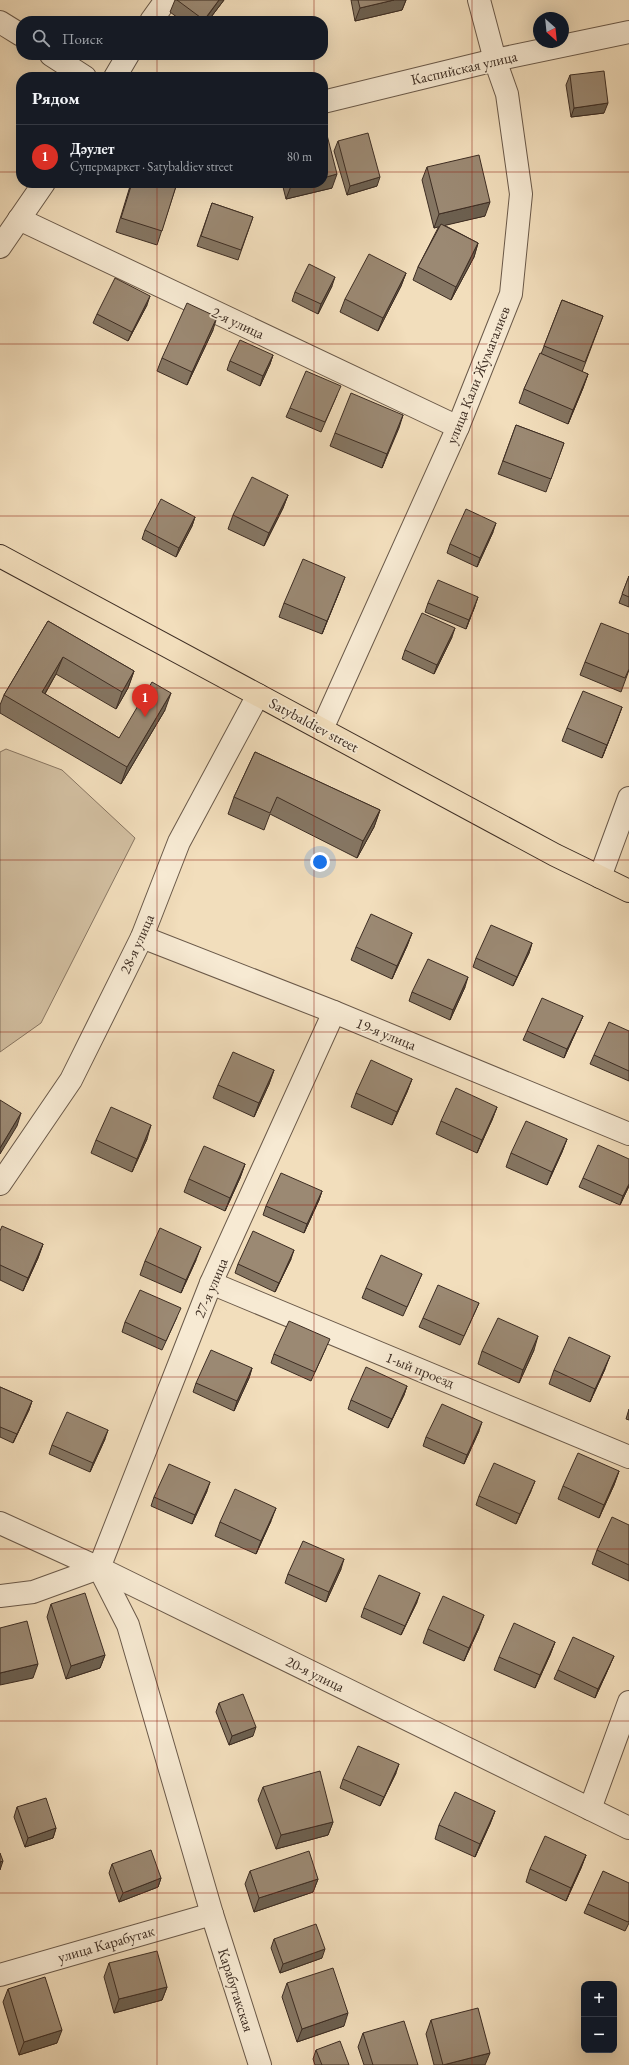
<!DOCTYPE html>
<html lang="ru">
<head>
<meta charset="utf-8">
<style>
  body { margin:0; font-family:"EB Garamond",serif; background:#20242c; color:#f1f3f6 }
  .controls { position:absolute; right:12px; bottom:12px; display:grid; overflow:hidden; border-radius:8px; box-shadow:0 4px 16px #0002 }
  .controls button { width:36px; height:36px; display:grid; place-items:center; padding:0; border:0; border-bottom:1px solid #363941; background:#171b24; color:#f1f3f6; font:20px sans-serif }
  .compass { position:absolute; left:533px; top:12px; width:36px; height:36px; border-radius:50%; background:#171b24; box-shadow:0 4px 16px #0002; rotate:153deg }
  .you { position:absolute; left:320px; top:862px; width:14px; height:14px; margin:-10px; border:3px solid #fff; border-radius:50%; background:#1a73e8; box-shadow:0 0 0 6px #1a73e833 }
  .badge { display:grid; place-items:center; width:26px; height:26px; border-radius:50%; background:#d93025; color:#fff; font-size:13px; font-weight:700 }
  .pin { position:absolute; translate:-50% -33px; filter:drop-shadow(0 1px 2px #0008) }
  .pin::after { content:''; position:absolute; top:21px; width:14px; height:12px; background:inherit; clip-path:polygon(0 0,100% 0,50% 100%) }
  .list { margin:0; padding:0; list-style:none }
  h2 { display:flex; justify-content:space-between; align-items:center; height:52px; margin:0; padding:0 16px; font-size:17px }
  h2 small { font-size:13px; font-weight:400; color:#9ea1a6 }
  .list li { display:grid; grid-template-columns:26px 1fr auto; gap:12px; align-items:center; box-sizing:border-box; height:64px; padding:0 16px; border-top:1px solid #363941 }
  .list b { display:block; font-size:15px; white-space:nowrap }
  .list p { margin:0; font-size:13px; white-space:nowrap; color:#9ea1a6 }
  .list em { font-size:13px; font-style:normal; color:#9ea1a6 }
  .icon { flex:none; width:22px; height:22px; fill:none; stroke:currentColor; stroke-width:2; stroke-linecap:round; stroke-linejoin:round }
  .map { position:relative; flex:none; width:629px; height:2065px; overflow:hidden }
  .search { position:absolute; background:#171b24; box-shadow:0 4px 16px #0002; left:16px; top:16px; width:312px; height:44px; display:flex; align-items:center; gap:10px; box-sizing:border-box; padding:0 14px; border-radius:16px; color:#9ea1a6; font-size:15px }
  .panel { position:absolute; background:#171b24; box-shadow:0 4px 16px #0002; left:16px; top:72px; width:312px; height:116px; border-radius:16px }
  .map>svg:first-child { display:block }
  .green { fill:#d3c0a2; stroke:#887662 }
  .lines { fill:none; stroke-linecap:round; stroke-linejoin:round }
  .minor-casing { stroke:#6a5949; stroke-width:24 }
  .major-casing { stroke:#3d2d23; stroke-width:24 }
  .minor { stroke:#f7ead3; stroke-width:22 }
  .major { stroke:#f2debc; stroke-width:22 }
  .wall { fill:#857663; stroke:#3d2d23 }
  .shaded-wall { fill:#6c6050; stroke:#3d2d23 }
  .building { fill:#9b8973; stroke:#3d2d23 }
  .grid { fill:none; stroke:#8f2418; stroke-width:1; stroke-opacity:0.55 }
  .labels { text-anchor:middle; stroke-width:3.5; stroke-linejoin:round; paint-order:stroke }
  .street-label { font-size:15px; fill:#3d2d23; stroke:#f7ead3 }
</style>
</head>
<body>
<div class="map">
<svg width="629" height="2065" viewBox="0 0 629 2065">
  <rect width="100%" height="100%" fill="#f2debc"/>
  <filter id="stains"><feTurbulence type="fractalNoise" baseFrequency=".005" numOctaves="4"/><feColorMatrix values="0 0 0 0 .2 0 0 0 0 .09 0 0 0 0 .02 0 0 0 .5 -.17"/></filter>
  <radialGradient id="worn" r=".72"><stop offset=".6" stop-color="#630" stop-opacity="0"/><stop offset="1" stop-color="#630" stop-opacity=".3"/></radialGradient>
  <!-- green -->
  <polygon class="green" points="6,749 62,770 135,838 41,1023 0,1052 0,752"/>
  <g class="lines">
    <defs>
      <g id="minor">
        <polyline points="151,21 166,0"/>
        <polyline points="0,22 21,35"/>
        <polyline points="51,55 85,77"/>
        <polyline points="115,77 128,55"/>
        <polyline points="323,102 495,60 629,32"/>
        <polyline points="19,219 458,427"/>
        <polyline points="0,247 44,183"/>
        <polyline points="322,729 458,427 511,294 521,194 507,94 495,60 479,0"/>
        <polyline points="600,877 629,798"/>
        <polyline points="142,937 334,1012 629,1134"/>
        <polyline points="0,1184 71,1080 142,937 179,842 258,695"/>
        <polyline points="211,1283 629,1457"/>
        <polyline points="0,1523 99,1568 629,1828"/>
        <polyline points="99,1568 211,1283 334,1012"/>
        <polyline points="99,1568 128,1625 212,1914 260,2065"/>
        <polyline points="0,1596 33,1592 99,1568"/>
        <polyline points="590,1809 629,1702"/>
        <polyline points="0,1975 212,1914"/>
      </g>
      <polyline id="major" points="0,556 555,855 629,891"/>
    </defs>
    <!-- minor casing -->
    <use href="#minor" class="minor-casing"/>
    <!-- major casing -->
    <use href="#major" class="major-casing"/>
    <!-- minor -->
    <use href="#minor" class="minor"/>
    <!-- major -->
    <use href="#major" class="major"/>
  </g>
  <!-- wall -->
  <g class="wall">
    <polygon points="175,0 224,0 208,21 182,21 170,12"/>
    <polygon points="351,0 406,0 402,10 355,21"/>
    <polygon points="570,75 604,113 571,117 566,85"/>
    <polygon points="338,141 377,186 347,195 334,151"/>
    <polygon points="427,167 485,216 444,225 478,243 474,257 451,300 413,280 418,267 439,226 434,228 422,180"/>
    <polygon points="131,183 177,183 157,245 116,232"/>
    <polygon points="282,183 323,183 332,188 286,199"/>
    <polygon points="212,203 253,217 238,260 197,246"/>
    <polygon points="406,273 401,286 378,331 340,312 345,299"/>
    <polygon points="332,286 318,314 292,301 295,292"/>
    <polygon points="562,300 603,316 582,372 588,374 583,388 568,424 519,403 524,389 541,354"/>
    <polygon points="147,305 128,341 93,323 97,314"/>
    <polygon points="213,330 187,385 157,371 162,358"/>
    <polygon points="273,355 270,364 260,386 227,370 230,361"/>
    <polygon points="337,395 321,432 286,417 290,408"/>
    <polygon points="403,415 382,468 330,446 335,433"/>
    <polygon points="516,425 564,443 546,492 498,474"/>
    <polygon points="288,495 283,508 264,546 228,529 233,515"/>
    <polygon points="195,517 192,526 176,557 142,539 145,530"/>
    <polygon points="493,532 477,567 447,553 450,544"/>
    <polygon points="629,576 629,607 619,603"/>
    <polygon points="340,590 322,634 279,617 284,603"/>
    <polygon points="428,603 475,606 466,629 425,612"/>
    <polygon points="48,621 134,671 128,688 116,709 56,674 45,694 119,738 165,710 121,784 0,713 0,705 4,695"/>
    <polygon points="629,634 629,670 621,692 580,675 585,662"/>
    <polygon points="452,637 434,674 402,659 405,650"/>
    <polygon points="622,707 602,758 562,741 567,728"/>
    <polygon points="255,752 380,810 374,827 357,858 270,814 264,830 228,814 234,797"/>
    <polygon points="412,933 407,946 392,979 351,960 356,947"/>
    <polygon points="532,943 529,953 513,986 473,967 476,958"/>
    <polygon points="465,987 450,1020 409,1001 412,992"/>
    <polygon points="583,1016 579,1025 564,1058 523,1040 527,1031"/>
    <polygon points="629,1031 629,1081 590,1064 594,1055"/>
    <polygon points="274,1070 269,1084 254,1117 213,1098 218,1085"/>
    <polygon points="412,1079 407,1092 392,1125 351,1107 356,1093"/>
    <polygon points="497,1107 492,1120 477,1153 436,1134 441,1121"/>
    <polygon points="147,1139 132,1172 91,1153 96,1140"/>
    <polygon points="567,1139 562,1152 547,1185 506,1167 511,1153"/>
    <polygon points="245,1164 240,1178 225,1211 184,1192 189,1179"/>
    <polygon points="583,1178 629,1186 620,1205 579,1187"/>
    <polygon points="322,1191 319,1200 304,1233 263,1215 266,1206"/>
    <polygon points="0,1231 43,1244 38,1258 23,1291 0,1280"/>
    <polygon points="291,1259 275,1292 235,1273 238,1264"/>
    <polygon points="196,1260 181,1293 140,1275 145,1261"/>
    <polygon points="422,1274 418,1283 403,1316 362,1298 366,1288"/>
    <polygon points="479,1303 475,1312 460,1345 419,1327 423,1318"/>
    <polygon points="177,1317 162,1350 122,1332 125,1322"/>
    <polygon points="326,1348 311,1381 271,1363 274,1354"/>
    <polygon points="534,1350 519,1383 478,1364 482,1351"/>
    <polygon points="252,1368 249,1378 234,1411 193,1392 196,1383"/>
    <polygon points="605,1369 590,1402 549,1384 554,1370"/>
    <polygon points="407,1386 404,1395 388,1428 348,1409 351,1400"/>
    <polygon points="0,1387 32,1401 29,1410 13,1443 0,1437"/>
    <polygon points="629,1409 629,1420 626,1419"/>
    <polygon points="479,1431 464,1464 423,1446 426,1437"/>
    <polygon points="105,1439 90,1472 49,1454 52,1445"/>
    <polygon points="619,1471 614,1485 599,1518 558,1499 563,1486"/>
    <polygon points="207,1491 192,1524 151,1506 154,1497"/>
    <polygon points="531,1491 516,1524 476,1505 479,1496"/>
    <polygon points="271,1521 256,1554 215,1536 220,1522"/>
    <polygon points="629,1525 629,1581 592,1564 597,1550"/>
    <polygon points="341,1569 326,1602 285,1583 288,1574"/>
    <polygon points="417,1602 401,1635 361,1617 364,1608"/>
    <polygon points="51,1604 105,1655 100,1668 66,1679 47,1617"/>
    <polygon points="479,1628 464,1661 423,1643 428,1629"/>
    <polygon points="555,1642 550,1655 535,1688 494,1670 499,1657"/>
    <polygon points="610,1665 595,1698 554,1679 558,1670"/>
    <polygon points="219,1703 253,1736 229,1745 216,1712"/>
    <polygon points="396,1773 380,1806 340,1788 343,1779"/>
    <polygon points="263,1787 333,1822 328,1835 276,1849 258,1800"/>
    <polygon points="17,1807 56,1828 53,1838 25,1847 14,1817"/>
    <polygon points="495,1811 490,1824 475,1857 435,1839 439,1825"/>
    <polygon points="586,1855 581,1868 566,1901 526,1882 530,1869"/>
    <polygon points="112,1864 161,1878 158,1887 119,1902 109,1873"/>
    <polygon points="250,1871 318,1879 313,1892 254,1912 245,1884"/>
    <polygon points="629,1883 629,1923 625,1931 584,1913 588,1904"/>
    <polygon points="274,1939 322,1958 280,1973 271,1948"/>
    <polygon points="109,1963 167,1987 162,2000 114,2013 104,1977"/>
    <polygon points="287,1983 344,2026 297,2042 282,1997"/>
    <polygon points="8,1989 57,2043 19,2055 3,2002"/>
    <polygon points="431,2020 485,2065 434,2065 426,2034"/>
    <polygon points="363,2033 418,2065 364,2065 358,2047"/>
    <polygon points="316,2050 349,2065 315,2065 313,2059"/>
  </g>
  <!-- shaded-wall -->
  <g class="shaded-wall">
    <polygon points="219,0 224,0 208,21 204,21"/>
    <polygon points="394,0 406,0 402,10 355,21 360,8"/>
    <polygon points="608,103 604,113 571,117 574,108"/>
    <polygon points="337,174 332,188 286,199 291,186 301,183 323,183 323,178"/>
    <polygon points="380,177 377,186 347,195 350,186"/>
    <polygon points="490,202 485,216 434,228 439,214"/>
    <polygon points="478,243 474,257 451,300 456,287"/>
    <polygon points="406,273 401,286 378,331 383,318"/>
    <polygon points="335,277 332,286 318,314 321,304"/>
    <polygon points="150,296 147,305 128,341 132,332"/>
    <polygon points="217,317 213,330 187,385 192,372"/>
    <polygon points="273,355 270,364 260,386 263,376"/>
    <polygon points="588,374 583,388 568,424 573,410"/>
    <polygon points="403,415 399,428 382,468 387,454"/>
    <polygon points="288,495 283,508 264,546 269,533"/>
    <polygon points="195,517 192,526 176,557 179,548"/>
    <polygon points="496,523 493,532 477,567 480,558"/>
    <polygon points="345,577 340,590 322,634 327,621"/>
    <polygon points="478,597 475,606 466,629 469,620"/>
    <polygon points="455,628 452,637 434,674 437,665"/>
    <polygon points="63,657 56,674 36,709 42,692"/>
    <polygon points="134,671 128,688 116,709 122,692"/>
    <polygon points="171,693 165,710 121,784 127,767"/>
    <polygon points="622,707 617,721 602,758 607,745"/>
    <polygon points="380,810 374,827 357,858 363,841"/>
    <polygon points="412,933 407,946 392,979 397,966"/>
    <polygon points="532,943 529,953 513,986 517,977"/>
    <polygon points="468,977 465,987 450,1020 453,1010"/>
    <polygon points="583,1016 579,1025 564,1058 567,1049"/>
    <polygon points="274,1070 269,1084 254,1117 259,1103"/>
    <polygon points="412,1079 407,1092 392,1125 397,1112"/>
    <polygon points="497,1107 492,1120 477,1153 482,1140"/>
    <polygon points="21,1113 17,1126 0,1154 0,1148"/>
    <polygon points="151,1125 147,1139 132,1172 137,1159"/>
    <polygon points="567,1139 562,1152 547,1185 552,1172"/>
    <polygon points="245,1164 240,1178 225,1211 230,1198"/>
    <polygon points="629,1184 629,1186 620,1205 623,1196"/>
    <polygon points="322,1191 319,1200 304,1233 307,1224"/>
    <polygon points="43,1244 38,1258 23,1291 28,1278"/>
    <polygon points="201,1247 196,1260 181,1293 186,1280"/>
    <polygon points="294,1250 291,1259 275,1292 279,1283"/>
    <polygon points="538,1336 534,1350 519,1383 523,1370"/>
    <polygon points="610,1356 605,1369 590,1402 595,1389"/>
    <polygon points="252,1368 249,1378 234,1411 237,1401"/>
    <polygon points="407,1386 404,1395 388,1428 392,1419"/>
    <polygon points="32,1401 29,1410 13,1443 17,1434"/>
    <polygon points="482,1422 479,1431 464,1464 467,1455"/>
    <polygon points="108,1430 105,1439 90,1472 93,1463"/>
    <polygon points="619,1471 614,1485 599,1518 604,1505"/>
    <polygon points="535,1481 531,1491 516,1524 520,1514"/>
    <polygon points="210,1482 207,1491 192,1524 195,1515"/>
    <polygon points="276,1508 271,1521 256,1554 261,1541"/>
    <polygon points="344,1559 341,1569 326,1602 329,1592"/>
    <polygon points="420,1593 417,1602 401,1635 405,1626"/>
    <polygon points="484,1615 479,1628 464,1661 469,1648"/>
    <polygon points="555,1642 550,1655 535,1688 540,1675"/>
    <polygon points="105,1655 100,1668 66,1679 71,1666"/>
    <polygon points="614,1656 610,1665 595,1698 598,1689"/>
    <polygon points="38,1664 33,1678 0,1685 0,1673"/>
    <polygon points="256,1727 253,1736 229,1745 232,1736"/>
    <polygon points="399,1764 396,1773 380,1806 384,1797"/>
    <polygon points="495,1811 490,1824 475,1857 480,1844"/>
    <polygon points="333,1822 328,1835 276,1849 281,1835"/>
    <polygon points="56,1828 53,1838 25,1847 28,1838"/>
    <polygon points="586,1855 581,1868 566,1901 571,1888"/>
    <polygon points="3,1861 0,1870 0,1862"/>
    <polygon points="161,1878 158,1887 119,1902 123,1893"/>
    <polygon points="318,1879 313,1892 254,1912 259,1898"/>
    <polygon points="325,1949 322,1958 280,1973 283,1964"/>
    <polygon points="167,1987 162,2000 114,2013 119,1999"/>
    <polygon points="348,2013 344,2026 297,2042 302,2029"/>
    <polygon points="62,2030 57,2043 19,2055 24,2042"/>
    <polygon points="490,2053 485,2065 443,2065"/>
  </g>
  <!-- building -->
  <g class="building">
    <polygon points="177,0 219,0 204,20"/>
    <polygon points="358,0 394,0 360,8"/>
    <polygon points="604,71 608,103 574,108 570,75"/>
    <polygon points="368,133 380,177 350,186 338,141"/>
    <polygon points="327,135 337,174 323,178 323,136"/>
    <polygon points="479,155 490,202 439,214 427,167"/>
    <polygon points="132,183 177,183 162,231 121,218"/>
    <polygon points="291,183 301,183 291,186"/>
    <polygon points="212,203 253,217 241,250 201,236"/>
    <polygon points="441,224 478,243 456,287 418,267"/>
    <polygon points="369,254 406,273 383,318 345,299"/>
    <polygon points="309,264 335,277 321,304 295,292"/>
    <polygon points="115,278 150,296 132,332 97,314"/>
    <polygon points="562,300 603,316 585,362 544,346"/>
    <polygon points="187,303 217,317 192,372 162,358"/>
    <polygon points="240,340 273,355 263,376 230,361"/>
    <polygon points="540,353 588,374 573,410 524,389"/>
    <polygon points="306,371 341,386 325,422 290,408"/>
    <polygon points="351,393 403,415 387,454 335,433"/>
    <polygon points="516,425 564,443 551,479 503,461"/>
    <polygon points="252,477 288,495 269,533 233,515"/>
    <polygon points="161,499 195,517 179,548 145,530"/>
    <polygon points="466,509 496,523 480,558 450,544"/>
    <polygon points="303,559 345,577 327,621 284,603"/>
    <polygon points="629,576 629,597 622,594"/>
    <polygon points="438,580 478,597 469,620 428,603"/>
    <polygon points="422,613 455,628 437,665 405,650"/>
    <polygon points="48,621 134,671 122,692 63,657 42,692 119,738 152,682 171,693 127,767 4,695"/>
    <polygon points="601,623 629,634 629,669 625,678 585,662"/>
    <polygon points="583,691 622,707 607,745 567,728"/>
    <polygon points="255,752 380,810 363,841 277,797 270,813 234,797"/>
    <polygon points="371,914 412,933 397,966 356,947"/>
    <polygon points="491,925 532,943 517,977 476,958"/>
    <polygon points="428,959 468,977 453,1010 412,992"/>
    <polygon points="542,998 583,1016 567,1049 527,1031"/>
    <polygon points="609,1022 629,1031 629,1071 594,1055"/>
    <polygon points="233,1052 274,1070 259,1103 218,1085"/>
    <polygon points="371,1060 412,1079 397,1112 356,1093"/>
    <polygon points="456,1088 497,1107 482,1140 441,1121"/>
    <polygon points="0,1100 21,1113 0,1148"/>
    <polygon points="111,1107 151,1125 137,1159 96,1140"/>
    <polygon points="526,1121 567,1139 552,1172 511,1153"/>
    <polygon points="598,1145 629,1159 629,1184 623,1196 583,1178"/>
    <polygon points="204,1146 245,1164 230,1198 189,1179"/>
    <polygon points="281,1173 322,1191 307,1224 266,1206"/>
    <polygon points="2,1226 43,1244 28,1278 0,1265 0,1231"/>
    <polygon points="160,1228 201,1247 186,1280 145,1261"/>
    <polygon points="253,1231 294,1250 279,1283 238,1264"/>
    <polygon points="381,1255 422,1274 407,1307 366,1288"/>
    <polygon points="438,1285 479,1303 464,1336 423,1318"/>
    <polygon points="140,1290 181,1308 166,1341 125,1322"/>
    <polygon points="498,1318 538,1336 523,1370 482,1351"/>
    <polygon points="289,1321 330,1339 315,1372 274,1354"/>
    <polygon points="569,1337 610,1356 595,1389 554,1370"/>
    <polygon points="211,1350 252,1368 237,1401 196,1383"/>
    <polygon points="366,1367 407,1386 392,1419 351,1400"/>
    <polygon points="0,1387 32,1401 17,1434 0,1427"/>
    <polygon points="442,1404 482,1422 467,1455 426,1437"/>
    <polygon points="67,1412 108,1430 93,1463 52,1445"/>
    <polygon points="578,1453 619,1471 604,1505 563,1486"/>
    <polygon points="494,1463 535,1481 520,1514 479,1496"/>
    <polygon points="169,1464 210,1482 195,1515 154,1497"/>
    <polygon points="235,1489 276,1508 261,1541 220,1522"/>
    <polygon points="612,1517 629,1525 629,1565 597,1550"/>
    <polygon points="303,1541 344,1559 329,1592 288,1574"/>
    <polygon points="379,1575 420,1593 405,1626 364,1608"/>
    <polygon points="85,1593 105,1655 71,1666 51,1604"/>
    <polygon points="443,1596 484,1615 469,1648 428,1629"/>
    <polygon points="27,1621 38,1664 0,1673 0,1628"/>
    <polygon points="514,1623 555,1642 540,1675 499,1657"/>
    <polygon points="573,1637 614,1656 598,1689 558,1670"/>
    <polygon points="243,1694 256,1727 232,1736 219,1703"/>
    <polygon points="358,1746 399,1764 384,1797 343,1779"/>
    <polygon points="320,1771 333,1822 281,1835 263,1787"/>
    <polygon points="455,1792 495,1811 480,1844 439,1825"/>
    <polygon points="46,1798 56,1828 28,1838 17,1807"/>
    <polygon points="545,1836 586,1855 571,1888 530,1869"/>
    <polygon points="151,1850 161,1878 123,1893 112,1864"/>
    <polygon points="309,1851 318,1879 259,1898 250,1871"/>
    <polygon points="0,1853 3,1861 0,1862"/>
    <polygon points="603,1871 629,1883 629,1921 628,1922 588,1904"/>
    <polygon points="316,1924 325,1949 283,1964 274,1939"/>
    <polygon points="157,1951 167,1987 119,1999 109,1963"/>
    <polygon points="333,1968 348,2013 302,2029 287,1983"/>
    <polygon points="45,1977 62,2030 24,2042 8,1989"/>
    <polygon points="478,2008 490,2053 443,2065 431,2020"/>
    <polygon points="404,2021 418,2065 373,2065 363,2033"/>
    <polygon points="340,2041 349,2065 322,2065 316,2050"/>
  </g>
  <!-- grid -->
  <path class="grid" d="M157,0V21M314,0V21M472,0V2065M157,55V77M314,55V77M0,172H21M323,172H629M157,183V2065M314,183V2065M0,344H629M0,516H629M0,688H629M0,860H629M0,1032H629M0,1205H629M0,1377H629M0,1549H629M0,1721H629M0,1893H629"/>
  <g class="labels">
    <!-- street labels -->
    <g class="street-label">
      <text transform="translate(464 68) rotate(-13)" y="5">Каспийская улица</text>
      <text transform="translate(238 323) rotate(25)" y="5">2-я улица</text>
      <text transform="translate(478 375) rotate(-68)" y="5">улица Кали Жумагалиев</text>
      <text transform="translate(314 725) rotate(28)" y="5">Satybaldiev street</text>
      <text transform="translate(137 944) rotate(-66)" y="5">28-я улица</text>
      <text transform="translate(386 1034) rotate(22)" y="5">19-я улица</text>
      <text transform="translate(211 1288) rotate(-67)" y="5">27-я улица</text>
      <text transform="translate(420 1370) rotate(22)" y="5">1-ый проезд</text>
      <text transform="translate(315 1674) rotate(26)" y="5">20-я улица</text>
      <text transform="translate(106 1944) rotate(-16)" y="5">улица Карабутак</text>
      <text transform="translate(236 1990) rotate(72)" y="5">Карабутакская</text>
    </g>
  </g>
  <rect width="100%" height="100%" filter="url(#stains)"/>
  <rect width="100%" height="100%" fill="url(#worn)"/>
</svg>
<div class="controls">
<button>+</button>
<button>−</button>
</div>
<svg class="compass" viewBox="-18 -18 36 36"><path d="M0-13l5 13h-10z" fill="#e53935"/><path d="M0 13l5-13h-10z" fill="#9ea1a6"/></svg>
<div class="you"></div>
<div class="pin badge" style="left:145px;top:717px">1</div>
<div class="search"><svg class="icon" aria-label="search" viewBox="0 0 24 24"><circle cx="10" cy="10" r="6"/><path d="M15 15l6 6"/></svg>Поиск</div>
<section class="panel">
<h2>Рядом<small></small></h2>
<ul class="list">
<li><span class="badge">1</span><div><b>Дәулет</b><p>Супермаркет · Satybaldiev street</p></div><em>80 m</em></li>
</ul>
</section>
</div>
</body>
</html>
